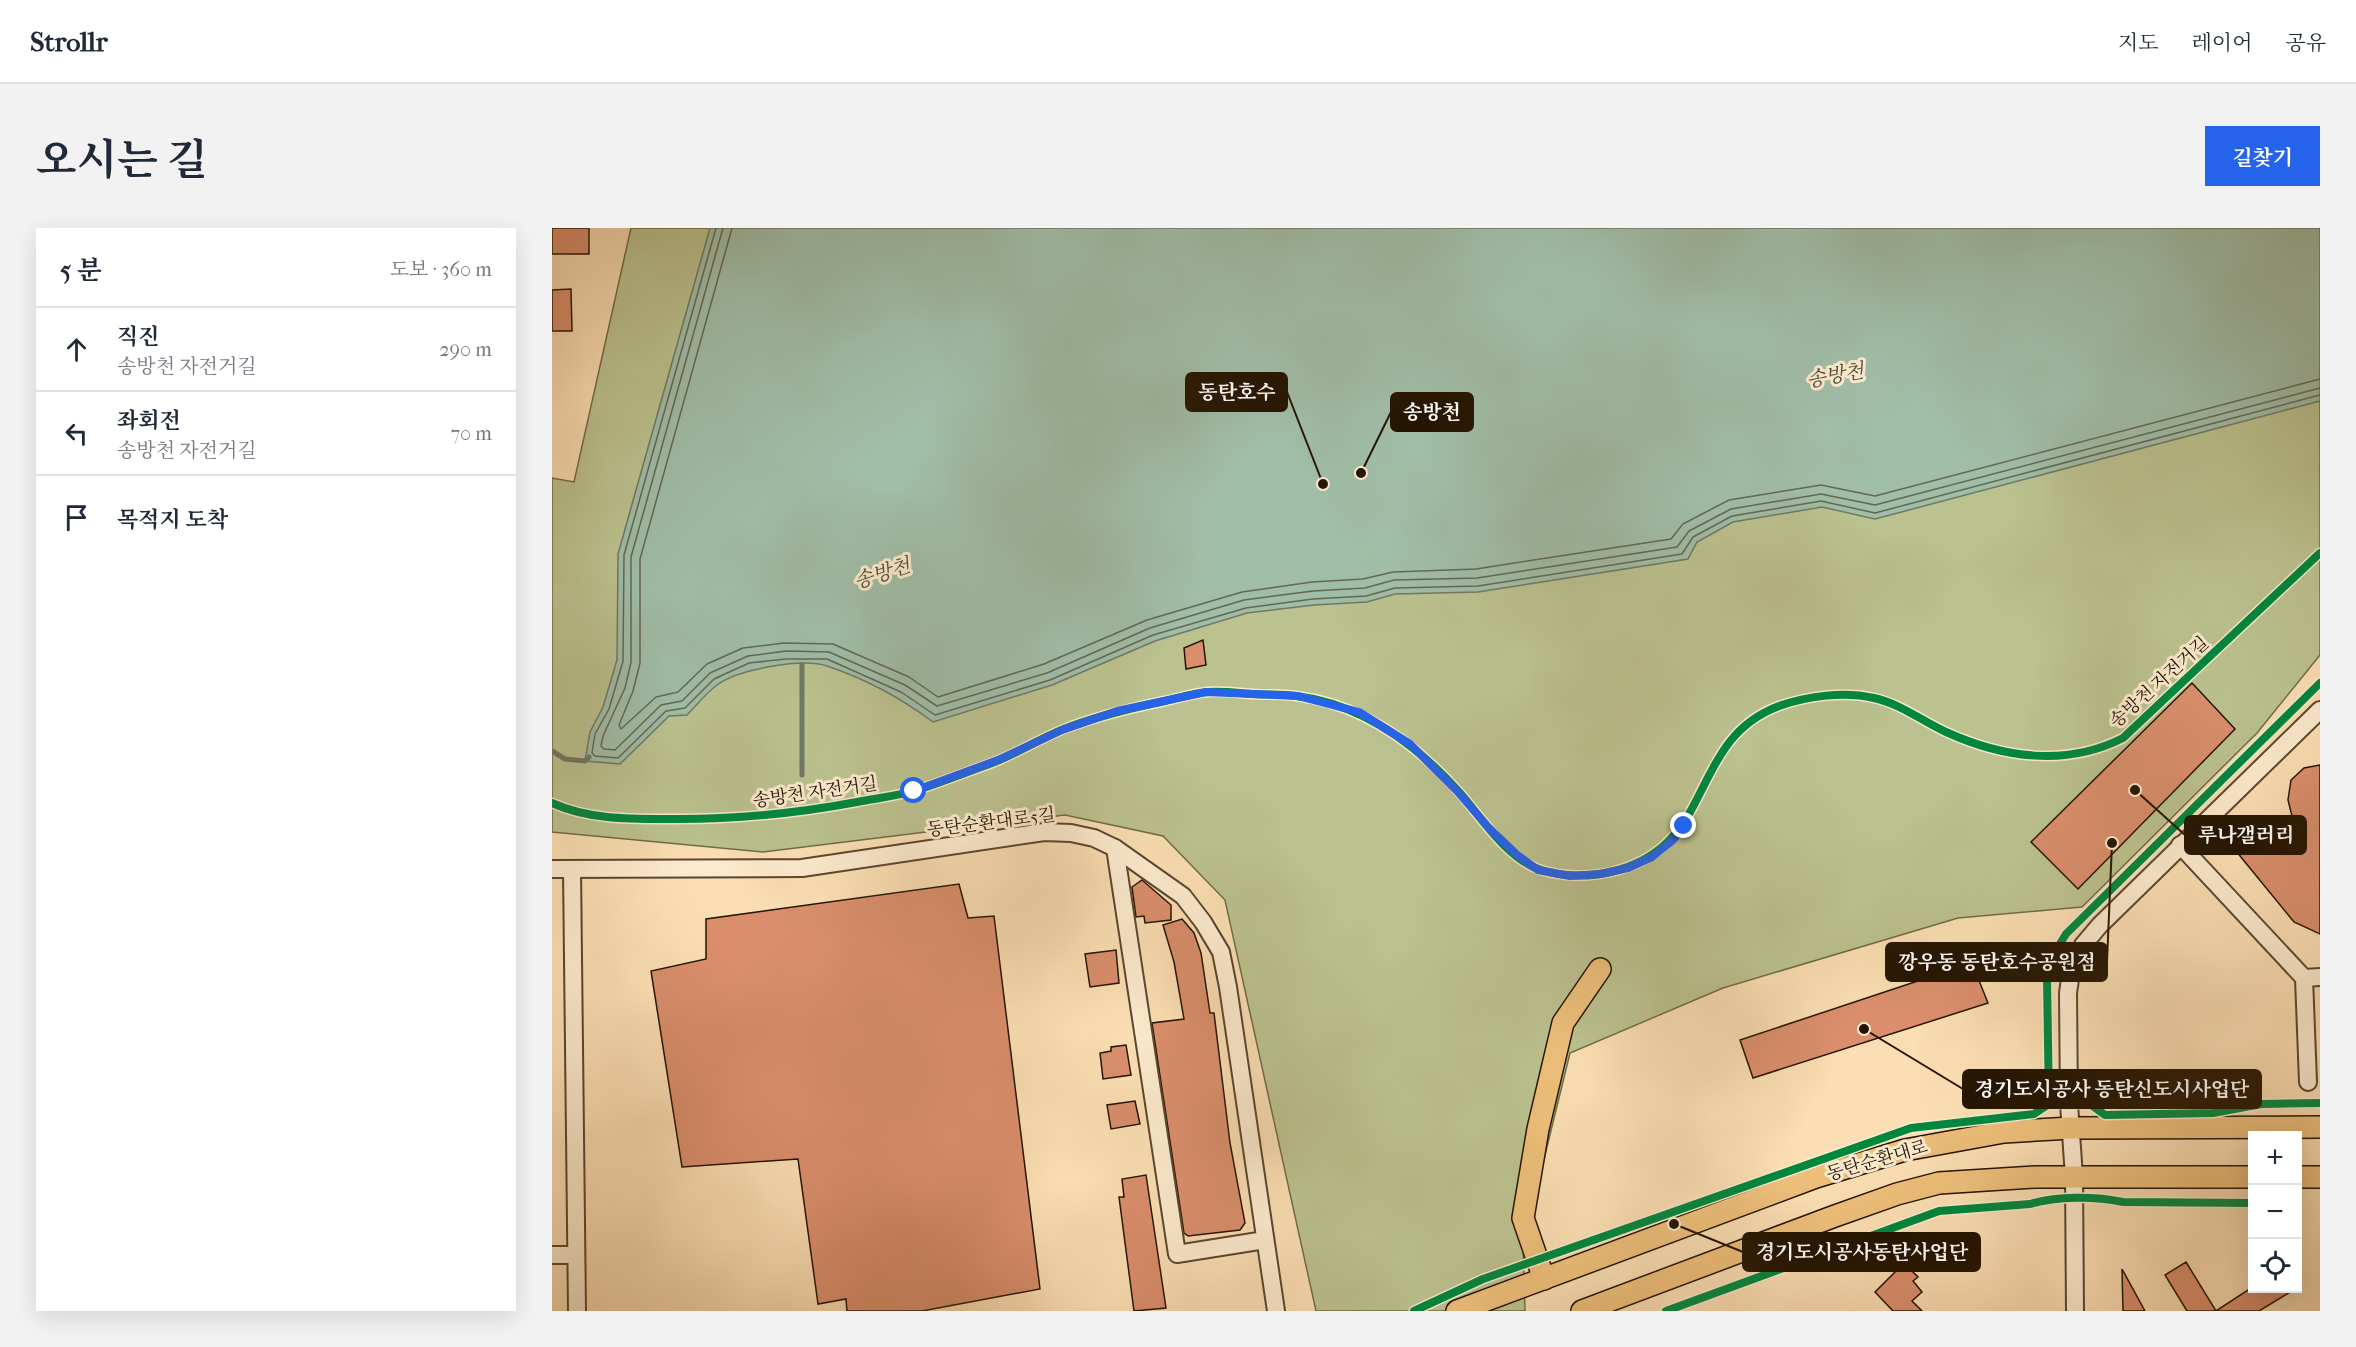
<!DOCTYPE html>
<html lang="ko">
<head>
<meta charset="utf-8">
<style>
  body { margin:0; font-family:"IM FELL French Canon","Noto Serif KR",serif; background:#f2f2f3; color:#1f2937 }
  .controls { position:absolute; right:18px; bottom:18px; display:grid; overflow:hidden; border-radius:0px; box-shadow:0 6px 24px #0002 }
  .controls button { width:54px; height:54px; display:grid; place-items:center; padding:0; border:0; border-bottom:2px solid #e0e1e3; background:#fff; color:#1f2937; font:30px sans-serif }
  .stop { position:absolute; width:18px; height:18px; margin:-14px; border:4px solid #2563eb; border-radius:50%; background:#fff }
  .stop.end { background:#2563eb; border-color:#fff; box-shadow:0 2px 6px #0008 }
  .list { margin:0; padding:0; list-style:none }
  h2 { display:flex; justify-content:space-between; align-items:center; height:78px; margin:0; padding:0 24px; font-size:26px }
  h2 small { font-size:20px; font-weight:400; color:#747a83 }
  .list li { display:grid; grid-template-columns:39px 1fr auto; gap:18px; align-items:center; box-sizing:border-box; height:84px; padding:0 24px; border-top:2px solid #e0e1e3 }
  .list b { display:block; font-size:22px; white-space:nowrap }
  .list p { margin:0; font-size:20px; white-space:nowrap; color:#747a83 }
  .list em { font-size:20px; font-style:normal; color:#747a83 }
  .icon { flex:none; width:33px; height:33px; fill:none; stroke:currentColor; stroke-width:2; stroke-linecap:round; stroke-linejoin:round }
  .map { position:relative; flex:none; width:1768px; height:1083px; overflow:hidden; border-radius:0px }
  header { display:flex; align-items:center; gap:36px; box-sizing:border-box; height:84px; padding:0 30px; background:#fff; border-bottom:2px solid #e0e1e3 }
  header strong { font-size:28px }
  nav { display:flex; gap:33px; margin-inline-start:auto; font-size:21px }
  .intro { display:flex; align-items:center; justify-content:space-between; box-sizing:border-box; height:144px; padding:0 36px }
  h1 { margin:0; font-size:42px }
  .button { padding:15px 27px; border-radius:0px; background:#2563eb; color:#fff; font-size:21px; font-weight:700 }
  main { display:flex; gap:36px; padding:0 36px }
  aside { flex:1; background:#fff; border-radius:0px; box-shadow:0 6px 24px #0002 }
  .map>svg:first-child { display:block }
  .green { fill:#bbc28f; stroke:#706b48; stroke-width:1.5 }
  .water { fill:#a0bda7; stroke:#6e7965; stroke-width:1.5 }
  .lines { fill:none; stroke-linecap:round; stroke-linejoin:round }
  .shore { stroke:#626854; stroke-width:1.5 }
  .stream { stroke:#6e7965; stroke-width:5 }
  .building { fill:#da8e6c; stroke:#241401; stroke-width:1.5 }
  .minor-casing { stroke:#5a462e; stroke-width:20 }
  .major-casing { stroke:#241401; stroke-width:24 }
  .minor { stroke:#fceace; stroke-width:16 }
  .major { stroke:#eebf7a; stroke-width:21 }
  .cycleway-casing { stroke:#fceace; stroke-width:11 }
  .cycleway { stroke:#00873e; stroke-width:8 }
  .route { stroke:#2563eb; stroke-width:8 }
  .labels { text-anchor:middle; stroke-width:6; stroke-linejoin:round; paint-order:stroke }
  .street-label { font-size:18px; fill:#241401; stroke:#fceace }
  .water-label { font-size:20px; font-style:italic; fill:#4f4f3b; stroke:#fceace }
  .leader { fill:none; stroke:#241401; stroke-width:2 }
  .callout-dot { fill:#241401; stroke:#fceace; stroke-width:2 }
  .callout { fill:#241401; stroke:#241401; stroke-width:2 }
  .callout-label { font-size:20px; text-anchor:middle; font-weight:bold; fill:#fff }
</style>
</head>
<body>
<header>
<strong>Strollr</strong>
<nav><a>지도</a><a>레이어</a><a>공유</a></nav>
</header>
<div class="intro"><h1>오시는 길</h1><a class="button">길찾기</a></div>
<main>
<aside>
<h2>5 분<small>도보 · 360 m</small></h2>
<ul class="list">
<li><svg class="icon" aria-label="ahead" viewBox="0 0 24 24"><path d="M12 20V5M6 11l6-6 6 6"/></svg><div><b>직진</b><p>송방천 자전거길</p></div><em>290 m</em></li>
<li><svg class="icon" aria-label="left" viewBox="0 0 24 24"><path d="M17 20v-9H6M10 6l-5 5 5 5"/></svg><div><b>좌회전</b><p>송방천 자전거길</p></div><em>70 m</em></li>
<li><svg class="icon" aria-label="arrive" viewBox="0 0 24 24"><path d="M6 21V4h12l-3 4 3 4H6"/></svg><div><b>목적지 도착</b></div></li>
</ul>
</aside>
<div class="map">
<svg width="1768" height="1083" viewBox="0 0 1768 1083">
  <rect width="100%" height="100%" fill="#fbdeb3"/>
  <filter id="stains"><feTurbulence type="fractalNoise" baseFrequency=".00333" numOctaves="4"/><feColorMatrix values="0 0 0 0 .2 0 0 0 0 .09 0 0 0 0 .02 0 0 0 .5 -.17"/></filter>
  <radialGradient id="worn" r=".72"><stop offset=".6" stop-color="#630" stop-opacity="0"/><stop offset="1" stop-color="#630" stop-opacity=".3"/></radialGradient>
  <!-- green -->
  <polygon class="green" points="79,0 1768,0 1768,427 1705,505 1530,679 1406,690 1171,760 1018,825 971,1017 973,1083 764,1083 673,672 611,608 513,587 211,624 0,604 0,250 22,254"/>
  <!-- water -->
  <path class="water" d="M158,0H1768V173L1323,291L1270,279L1181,294L1145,314L1136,331L926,364L843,366L815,374L762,377L695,385L603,413L500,457L381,494C349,470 314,451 275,438C250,430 186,441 165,457C154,465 145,477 135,487L117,488L68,536L33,533L38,504L51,479L65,432L66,326Z"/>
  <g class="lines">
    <!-- shore -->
    <g class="shore">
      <polyline points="164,0 72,327 71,433 57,481 43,506 40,525 43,528 66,530 114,483 133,480 162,451 197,435 234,431 275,431 349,464 383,487 498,452 601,407 694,380 761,371 814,368 843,360 926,358 1130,326 1141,309 1180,288 1269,273 1323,285 1768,167"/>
      <polyline points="171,0 79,329 79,434 73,460 51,508 49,518 52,521 63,522 109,477 130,473 158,445 196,428 234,423 277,424 353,457 385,478 495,445 598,400 692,372 761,363 813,360 842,352 925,350 1125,319 1137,303 1179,281 1269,266 1323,277 1768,160"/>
      <polyline points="180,0 88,331 88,435 81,463 67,497 69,501 104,469 126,464 155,436 191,420 232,415 281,416 357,449 386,469 492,436 595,392 690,364 760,354 811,351 841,344 924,341 1119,311 1131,296 1177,272 1269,257 1323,268 1768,151"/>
    </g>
    <!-- stream -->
    <g class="stream">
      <polyline points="250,437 250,547"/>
      <polyline points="0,523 13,531 33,533 37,529"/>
    </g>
  </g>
  <!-- building -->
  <g class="building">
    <rect x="0" y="0" width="37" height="26"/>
    <polygon points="19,61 20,103 0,103 0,62"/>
    <polygon points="651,412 654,437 634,441 632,420"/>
    <polygon points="1640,455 1683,501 1526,661 1479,614"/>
    <polygon points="1768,537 1768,706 1742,694 1684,623 1722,592 1741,592 1736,572 1739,552 1752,540"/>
    <polygon points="590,652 619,677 619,692 593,695 592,688 584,689 580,659"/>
    <polygon points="407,656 416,690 442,688 488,1061 370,1083 295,1083 294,1071 266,1076 246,931 130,939 99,743 154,731 154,691"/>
    <polygon points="630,691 642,705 649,725 658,785 662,785 678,915 693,995 688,1002 636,1008 632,1005 600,795 632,791 622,734 611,697"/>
    <polygon points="564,722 567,755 538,759 533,726"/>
    <polygon points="1420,735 1436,775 1201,850 1188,812"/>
    <polygon points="574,817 579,847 551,851 548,825 559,823 559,819"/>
    <polygon points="583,873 588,896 559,901 555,877"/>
    <polygon points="594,947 614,1080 582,1083 567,969 572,969 570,951"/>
    <polygon points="1634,1034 1664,1083 1699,1060 1745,1060 1707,1083 1635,1083 1613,1047"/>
    <polygon points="1352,1035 1366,1049 1361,1053 1370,1064 1360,1073 1370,1083 1341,1083 1323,1064"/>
    <polygon points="1570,1041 1593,1083 1571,1083"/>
  </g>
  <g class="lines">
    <defs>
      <g id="minor">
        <polyline points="1628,617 1752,750 1768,749"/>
        <polyline points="563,620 625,1026 713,1012"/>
        <polyline points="0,641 250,640 492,604 519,605 542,610 563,620 631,668 651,694 669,724 676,759 724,1083"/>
        <polyline points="20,641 25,1083"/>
        <polyline points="1752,750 1756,854"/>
        <polyline points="0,1027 24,1027"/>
        <polyline points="1523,1083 1522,949 1517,876 1516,765 1520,737 1531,717 1548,697 1768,482"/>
      </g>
      <g id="major">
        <polyline points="1746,949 1768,949"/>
        <polyline points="992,1051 971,990 986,901 1011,795 1048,741"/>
        <polyline points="905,1083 1264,949 1353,922 1452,904 1519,900 1768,899"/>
        <polyline points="1030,1083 1283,988 1345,966 1387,955 1483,949 1700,949"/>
      </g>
    </defs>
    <!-- minor casing -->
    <use href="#minor" class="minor-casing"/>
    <!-- major casing -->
    <use href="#major" class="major-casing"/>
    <!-- minor -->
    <use href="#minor" class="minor"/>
    <!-- major -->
    <use href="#major" class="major"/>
    <defs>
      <g id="cycleway">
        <path d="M0,575C35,591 75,591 112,591C178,592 241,586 305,574C325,570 346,568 365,562C390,554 415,544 440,535C464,526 487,511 512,501C545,488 579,480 613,473C627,470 642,465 656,464C671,463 686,465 700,466C715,467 730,466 744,468C810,476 864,516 907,564C930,590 955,631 989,642C1011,649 1037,649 1059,644C1166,619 1134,513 1227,478C1256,468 1292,463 1322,470C1349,476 1370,493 1394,504C1451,530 1514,539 1571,510L1768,325"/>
        <polyline points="1497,876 1495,750 1501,727 1514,706 1768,455"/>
        <polyline points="862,1083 931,1051 1359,900 1482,886 1497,876 1538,876 1553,887 1661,885 1709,876 1768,875"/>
        <path d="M1114,1083L1387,983L1478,976C1505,968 1542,968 1571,974L1700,975"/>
      </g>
    </defs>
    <!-- cycleway casing -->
    <use href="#cycleway" class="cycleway-casing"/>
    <!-- cycleway -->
    <use href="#cycleway" class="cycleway"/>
  </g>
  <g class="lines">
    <!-- route -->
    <polyline class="route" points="362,563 446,532 510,502 565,483 654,464 746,468 807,484 858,516 905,563 937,600 964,626 986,642 1018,648 1048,646 1076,640 1100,629 1120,613 1132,598"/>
  </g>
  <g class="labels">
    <!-- street labels -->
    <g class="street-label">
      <text transform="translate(1607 454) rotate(-42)" y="6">송방천 자전거길</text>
      <text transform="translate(263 564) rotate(-8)" y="6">송방천 자전거길</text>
      <text transform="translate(439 594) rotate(-7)" y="6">동탄순환대로5길</text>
      <text transform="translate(1325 932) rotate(-16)" y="6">동탄순환대로</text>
    </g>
    <!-- water labels -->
    <g class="water-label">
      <text transform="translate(1283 147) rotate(-10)" y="7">송방천</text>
      <text transform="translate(330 345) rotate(-18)" y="7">송방천</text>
    </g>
  </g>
  <!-- callouts -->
  <path class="leader" d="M771 256L735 164M809 245L839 184M1583 562L1633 607M1560 615L1555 734M1312 801L1411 861M1122 996L1191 1024"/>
  <g class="callout-dot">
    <circle cx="771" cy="256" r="6"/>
    <circle cx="809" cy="245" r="6"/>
    <circle cx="1583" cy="562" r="6"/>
    <circle cx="1560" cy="615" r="6"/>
    <circle cx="1312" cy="801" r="6"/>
    <circle cx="1122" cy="996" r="6"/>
  </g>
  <g class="callout">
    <rect x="634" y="145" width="101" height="38" rx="6"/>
    <rect x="839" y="165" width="82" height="38" rx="6"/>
    <rect x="1633" y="588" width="121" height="38" rx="6"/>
    <rect x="1334" y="715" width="221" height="38" rx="6"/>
    <rect x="1411" y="842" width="298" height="38" rx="6"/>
    <rect x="1191" y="1005" width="237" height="38" rx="6"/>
  </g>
  <g class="callout-label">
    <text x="685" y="171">동탄호수</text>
    <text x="880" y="191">송방천</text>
    <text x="1694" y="614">루나갤러리</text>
    <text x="1445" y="741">깡우동 동탄호수공원점</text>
    <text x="1560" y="868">경기도시공사 동탄신도시사업단</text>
    <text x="1310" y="1031">경기도시공사동탄사업단</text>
  </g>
  <rect width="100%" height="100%" filter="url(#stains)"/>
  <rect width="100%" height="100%" fill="url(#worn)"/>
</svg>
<div class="controls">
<button>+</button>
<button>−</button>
<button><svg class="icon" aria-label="locate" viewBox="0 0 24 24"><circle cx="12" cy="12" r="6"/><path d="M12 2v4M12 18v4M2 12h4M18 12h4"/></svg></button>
</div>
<div class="stop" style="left:362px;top:563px"></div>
<div class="stop end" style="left:1132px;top:598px"></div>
</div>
</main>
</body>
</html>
